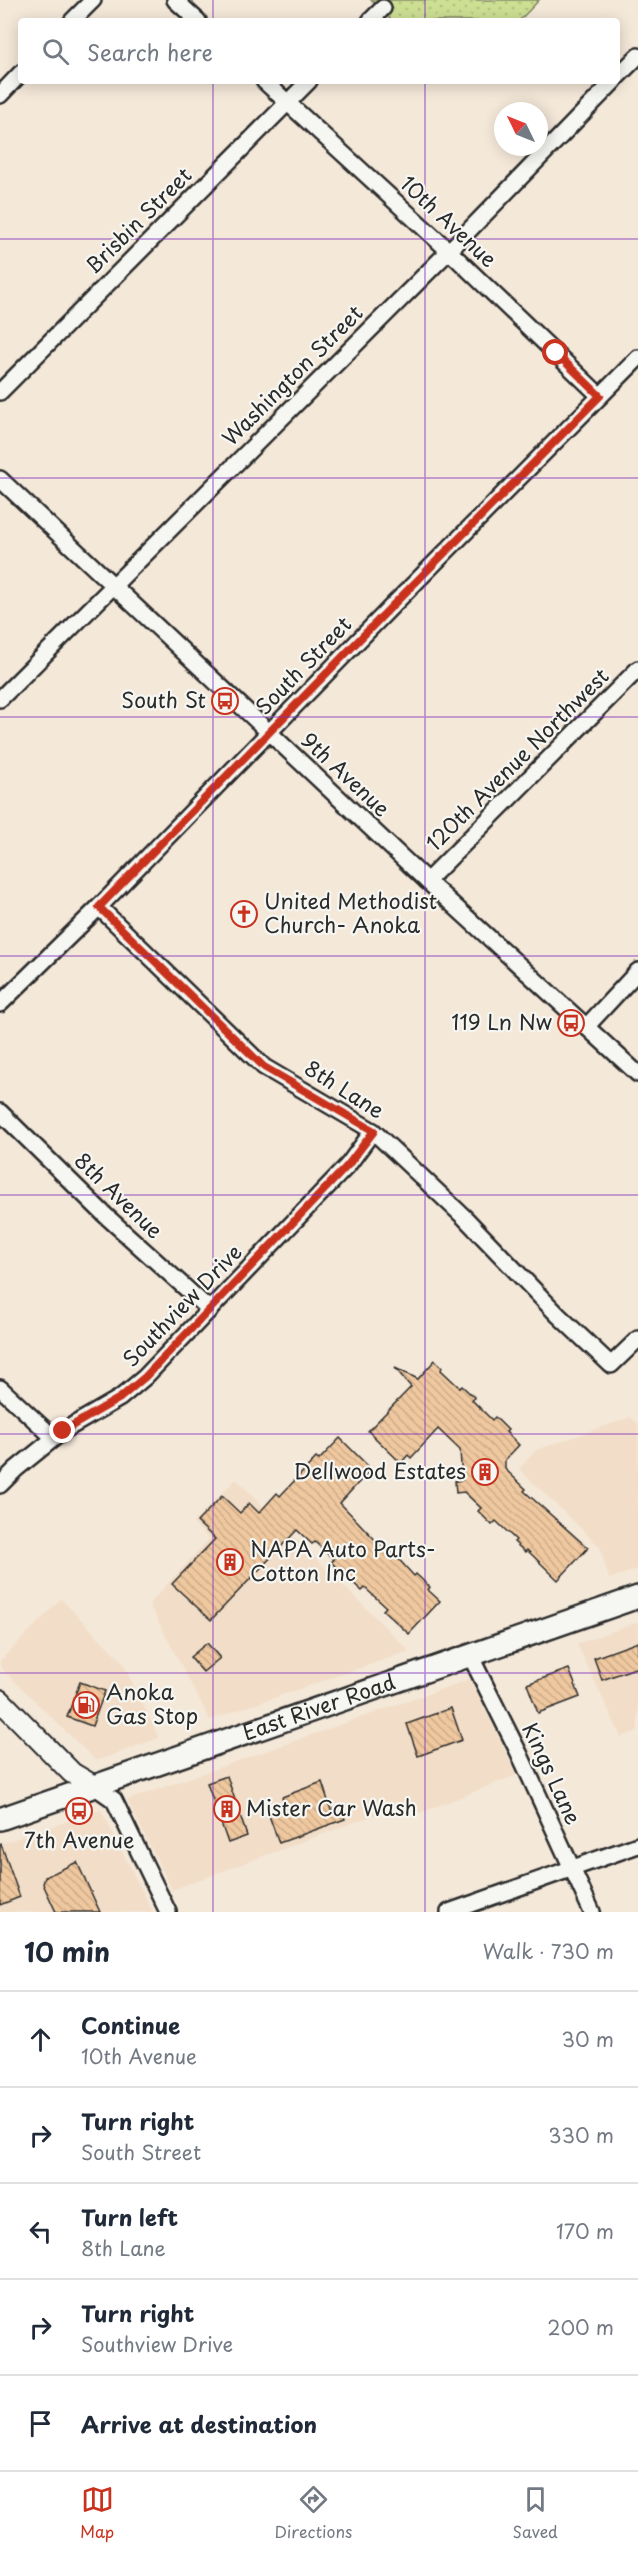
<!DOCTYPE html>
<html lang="en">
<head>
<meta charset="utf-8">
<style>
  body { margin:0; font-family:"Playpen Sans",sans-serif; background:#f6f6f7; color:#1f2937 }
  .compass { position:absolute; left:494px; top:102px; width:54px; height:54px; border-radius:50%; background:#fff; box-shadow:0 3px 15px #0003; rotate:313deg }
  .stop { position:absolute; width:18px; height:18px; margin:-14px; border:4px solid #c8321e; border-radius:50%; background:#fff }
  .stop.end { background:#c8321e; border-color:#fff; box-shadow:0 2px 6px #0008 }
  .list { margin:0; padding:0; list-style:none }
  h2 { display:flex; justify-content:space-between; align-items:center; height:78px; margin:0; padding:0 24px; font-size:26px }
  h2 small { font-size:20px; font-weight:400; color:#747a83 }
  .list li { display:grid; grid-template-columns:39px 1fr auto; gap:18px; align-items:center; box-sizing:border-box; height:96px; padding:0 24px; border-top:2px solid #e0e1e3 }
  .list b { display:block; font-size:22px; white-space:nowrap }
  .list p { margin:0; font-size:20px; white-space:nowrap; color:#747a83 }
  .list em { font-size:20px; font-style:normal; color:#747a83 }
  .icon { flex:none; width:33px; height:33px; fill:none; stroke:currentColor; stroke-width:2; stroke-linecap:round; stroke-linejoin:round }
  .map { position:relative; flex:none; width:638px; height:1912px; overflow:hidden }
  .search { position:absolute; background:#fff; box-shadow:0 3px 15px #0003; left:18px; right:18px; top:18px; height:66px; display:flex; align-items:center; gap:15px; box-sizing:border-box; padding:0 21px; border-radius:6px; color:#747a83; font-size:22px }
  .sheet { height:558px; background:#fff }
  nav { display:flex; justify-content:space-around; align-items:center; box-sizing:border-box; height:84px; border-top:2px solid #e0e1e3; background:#fff; font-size:16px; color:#747a83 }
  nav a { display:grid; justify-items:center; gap:3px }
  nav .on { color:#c8321e }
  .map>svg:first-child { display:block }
  .built { fill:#f2dec8 }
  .park { fill:url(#park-dots); stroke:#7c855f; stroke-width:1.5 }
  .building { fill:url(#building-back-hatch); stroke:#2b2b2b; stroke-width:1.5 }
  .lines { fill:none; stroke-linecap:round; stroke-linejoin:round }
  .minor-casing { stroke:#2b2b2b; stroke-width:20 }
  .tertiary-casing { stroke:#2b2b2b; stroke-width:24 }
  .secondary-casing { stroke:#2b2b2b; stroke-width:26 }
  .minor { stroke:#f6f6f2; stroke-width:15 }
  .tertiary { stroke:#f6f6f2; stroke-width:20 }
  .secondary { stroke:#f6f6f2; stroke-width:21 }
  .route { stroke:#c8321e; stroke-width:8 }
  .grid { fill:none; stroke:#7b2cbf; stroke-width:1.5; stroke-opacity:0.55 }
  .labels { text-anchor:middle; stroke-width:4.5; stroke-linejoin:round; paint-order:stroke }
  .street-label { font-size:21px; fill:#2b2b2b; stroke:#f6f6f2 }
  .poi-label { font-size:21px; fill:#2b2b2b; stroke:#f6f6f2; text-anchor:start }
</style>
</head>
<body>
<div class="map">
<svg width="638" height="1912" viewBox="0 0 638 1912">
  <defs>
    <pattern id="park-dots" width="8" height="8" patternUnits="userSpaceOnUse" patternTransform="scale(1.5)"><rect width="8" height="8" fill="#cddf93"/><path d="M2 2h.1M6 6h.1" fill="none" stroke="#b0c07f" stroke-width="1.8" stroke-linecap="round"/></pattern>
    <pattern id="building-back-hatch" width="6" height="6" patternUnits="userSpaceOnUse" patternTransform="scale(1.5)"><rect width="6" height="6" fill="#efc89f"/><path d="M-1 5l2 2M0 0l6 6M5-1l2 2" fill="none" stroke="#cdac89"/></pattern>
  </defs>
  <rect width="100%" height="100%" fill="#f4e8d9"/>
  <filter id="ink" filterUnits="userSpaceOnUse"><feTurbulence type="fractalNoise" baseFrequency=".0167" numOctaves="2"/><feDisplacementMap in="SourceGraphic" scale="12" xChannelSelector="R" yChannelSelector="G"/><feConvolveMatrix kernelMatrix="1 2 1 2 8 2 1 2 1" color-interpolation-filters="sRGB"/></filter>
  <g filter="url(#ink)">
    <!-- built -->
    <g class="built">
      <polygon points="631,1417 638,1424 638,1569 609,1579 600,1547 519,1469 536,1450"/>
      <polygon points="236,1479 409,1651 210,1720 149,1604 209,1539 193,1523"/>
      <polygon points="61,1599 122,1661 159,1738 96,1761 0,1667 0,1661"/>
      <polygon points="638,1622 638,1731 621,1737 577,1644"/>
      <polygon points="470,1679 517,1775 420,1813 404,1804 172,1890 127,1800"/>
      <polygon points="101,1810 153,1912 0,1912 0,1844"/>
    </g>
    <!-- park -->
    <polygon class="park" points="371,0 539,0 519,21 393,21"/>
    <!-- building -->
    <g class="building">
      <polygon points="435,1360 442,1367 441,1370 460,1388 462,1386 475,1398 472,1400 492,1420 495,1417 508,1430 506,1432 519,1445 505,1460 505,1469 526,1489 524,1491 588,1548 558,1580 527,1550 525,1552 514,1542 516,1540 496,1521 492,1525 478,1511 481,1508 464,1492 456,1493 455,1481 462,1480 460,1450 438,1429 411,1458 408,1455 401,1463 368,1431 411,1387 395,1368 418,1379"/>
      <polygon points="340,1438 371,1469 340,1503 380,1545 383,1542 414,1576 416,1574 430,1587 428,1590 440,1601 409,1634 383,1610 386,1607 365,1588 362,1591 331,1562 334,1560 315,1542 312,1544 297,1530 211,1620 172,1584 215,1539 197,1522 222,1496 240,1513 249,1503 259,1513 277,1493 280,1496 316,1458 319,1460"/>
      <polygon points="638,1642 638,1667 602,1680 594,1658"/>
      <polygon points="207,1643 220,1658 203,1672 190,1657"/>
      <polygon points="569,1669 580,1697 538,1713 527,1684"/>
      <polygon points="80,1682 105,1691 92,1726 67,1717"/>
      <polygon points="451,1708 462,1740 418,1756 407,1724"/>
      <polygon points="227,1776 247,1836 228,1843 207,1783"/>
      <polygon points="322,1782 331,1810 340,1806 345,1819 279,1843 267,1810 284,1804 282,1797"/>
      <polygon points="1,1844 20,1897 0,1905 0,1845"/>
      <polygon points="77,1862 100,1912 56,1912 43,1884 45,1877"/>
    </g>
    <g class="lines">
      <defs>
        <g id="minor">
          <polyline points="175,0 198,21"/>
          <polyline points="72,21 93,0"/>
          <polyline points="370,21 383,8"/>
          <polyline points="617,77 638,56"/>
          <polyline points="264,81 449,251 600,396"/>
          <polyline points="0,95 21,73"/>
          <polyline points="0,392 309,81"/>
          <polyline points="0,479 427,881 638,1074"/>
          <polyline points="0,699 449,251 614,81"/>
          <polyline points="427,881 638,669"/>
          <polyline points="99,907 264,1067 373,1131 465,1218 558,1315 611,1365 638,1339"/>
          <polyline points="0,1004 99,907 394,604 638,358"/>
          <polyline points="586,1027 638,971"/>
          <polyline points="0,1112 106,1216 210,1310"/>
          <polyline points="0,1388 54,1438"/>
          <polyline points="0,1485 16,1469 63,1431 120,1398 145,1377 348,1165 373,1131"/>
          <polyline points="470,1655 519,1753 592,1912"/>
          <polyline points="94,1786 114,1800 168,1912"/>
          <polyline points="449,1912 638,1845"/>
        </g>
        <polyline id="tertiary" points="0,1700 72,1773 94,1786"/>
        <g id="secondary">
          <path id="s1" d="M0,1819L638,1597"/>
        </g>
      </defs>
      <!-- minor casing -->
      <use href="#minor" class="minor-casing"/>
      <!-- tertiary casing -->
      <use href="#tertiary" class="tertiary-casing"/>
      <!-- secondary casing -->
      <use href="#secondary" class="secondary-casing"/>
      <!-- minor -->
      <use href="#minor" class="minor"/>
      <!-- tertiary -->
      <use href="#tertiary" class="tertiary"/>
      <!-- secondary -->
      <use href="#secondary" class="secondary"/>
    </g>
  </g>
  <g class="lines" filter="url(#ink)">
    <!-- route -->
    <polyline class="route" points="63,1431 120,1398 145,1377 348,1165 374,1131 264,1067 99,907 394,604 600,396 556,353"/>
  </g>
  <!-- grid -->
  <path class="grid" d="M213,0V21M425,0V21M213,81V1912M425,81V1912M0,239H638M0,478H638M0,717H638M0,956H638M0,1195H638M0,1434H638M0,1673H638"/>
  <!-- icons -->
  <defs>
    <symbol id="bus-ring" viewBox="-11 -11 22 22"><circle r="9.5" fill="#f6f6f2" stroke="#c8321e" stroke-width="1.5"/><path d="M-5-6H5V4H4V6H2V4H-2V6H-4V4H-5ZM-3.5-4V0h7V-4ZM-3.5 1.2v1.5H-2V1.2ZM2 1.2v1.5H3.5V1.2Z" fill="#c8321e"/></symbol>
    <symbol id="church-ring" viewBox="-11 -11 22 22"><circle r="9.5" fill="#f6f6f2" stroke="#c8321e" stroke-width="1.5"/><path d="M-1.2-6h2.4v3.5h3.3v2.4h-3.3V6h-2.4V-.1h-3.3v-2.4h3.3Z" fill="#c8321e"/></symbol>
    <symbol id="building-ring" viewBox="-11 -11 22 22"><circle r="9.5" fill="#f6f6f2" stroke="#c8321e" stroke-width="1.5"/><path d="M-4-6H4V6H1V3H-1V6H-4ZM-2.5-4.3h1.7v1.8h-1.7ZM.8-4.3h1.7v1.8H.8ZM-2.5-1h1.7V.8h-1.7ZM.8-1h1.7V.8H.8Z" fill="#c8321e"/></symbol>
    <symbol id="fuel-ring" viewBox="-11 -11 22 22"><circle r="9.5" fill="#f6f6f2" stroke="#c8321e" stroke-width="1.5"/><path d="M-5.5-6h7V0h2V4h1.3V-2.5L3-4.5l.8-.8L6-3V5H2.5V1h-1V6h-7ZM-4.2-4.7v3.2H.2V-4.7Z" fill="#c8321e"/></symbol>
  </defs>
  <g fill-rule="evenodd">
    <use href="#bus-ring" x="210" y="686" width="30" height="30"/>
    <use href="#church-ring" x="229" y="899" width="30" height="30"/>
    <use href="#bus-ring" x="556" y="1008" width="30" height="30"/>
    <use href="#building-ring" x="470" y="1457" width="30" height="30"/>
    <use href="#building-ring" x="215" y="1547" width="30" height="30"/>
    <use href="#fuel-ring" x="71" y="1690" width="30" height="30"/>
    <use href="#building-ring" x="212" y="1794" width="30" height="30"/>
    <use href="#bus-ring" x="64" y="1796" width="30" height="30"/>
  </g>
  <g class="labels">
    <!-- street labels -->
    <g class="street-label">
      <text transform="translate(139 221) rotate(-45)" y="7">Brisbin Street</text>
      <text transform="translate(448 222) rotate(43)" y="7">10th Avenue</text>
      <text transform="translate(293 376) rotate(-45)" y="7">Washington Street</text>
      <text transform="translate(304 666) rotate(-46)" y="7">South Street</text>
      <text transform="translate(518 760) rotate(-45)" y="7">120th Avenue Northwest</text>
      <text transform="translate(345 775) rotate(43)" y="7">9th Avenue</text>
      <text transform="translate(344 1090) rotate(32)" y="7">8th Lane</text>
      <text transform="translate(118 1196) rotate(44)" y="7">8th Avenue</text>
      <text transform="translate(183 1306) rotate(-46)" y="7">Southview Drive</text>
      <text dy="7" stroke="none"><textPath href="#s1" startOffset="338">East River Road</textPath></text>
      <text transform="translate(551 1774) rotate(65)" y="7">Kings Lane</text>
    </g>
    <!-- poi labels -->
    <g class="poi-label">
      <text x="206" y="708" text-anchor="end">South St</text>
      <text x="264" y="909">United Methodist<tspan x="264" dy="24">Church- Anoka</tspan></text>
      <text x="552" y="1030" text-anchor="end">119 Ln Nw</text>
      <text x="466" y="1479" text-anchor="end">Dellwood Estates</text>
      <text x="250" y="1557">NAPA Auto Parts-<tspan x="250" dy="24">Cotton Inc</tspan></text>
      <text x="106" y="1700">Anoka<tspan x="106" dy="24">Gas Stop</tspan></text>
      <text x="246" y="1816">Mister Car Wash</text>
      <text x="79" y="1848" text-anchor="middle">7th Avenue</text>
    </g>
  </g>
</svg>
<svg class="compass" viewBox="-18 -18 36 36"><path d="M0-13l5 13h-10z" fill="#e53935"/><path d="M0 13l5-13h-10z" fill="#747a83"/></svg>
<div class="stop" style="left:556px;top:353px"></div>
<div class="stop end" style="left:63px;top:1431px"></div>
<div class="search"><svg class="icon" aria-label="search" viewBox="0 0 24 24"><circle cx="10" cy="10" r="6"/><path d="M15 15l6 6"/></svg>Search here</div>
</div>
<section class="sheet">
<h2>10 min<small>Walk · 730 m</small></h2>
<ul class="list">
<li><svg class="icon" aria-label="ahead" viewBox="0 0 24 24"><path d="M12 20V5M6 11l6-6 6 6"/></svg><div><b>Continue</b><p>10th Avenue</p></div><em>30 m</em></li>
<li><svg class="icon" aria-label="right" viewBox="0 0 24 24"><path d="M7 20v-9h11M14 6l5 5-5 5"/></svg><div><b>Turn right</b><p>South Street</p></div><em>330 m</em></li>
<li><svg class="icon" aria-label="left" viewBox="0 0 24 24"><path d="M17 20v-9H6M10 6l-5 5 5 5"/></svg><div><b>Turn left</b><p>8th Lane</p></div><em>170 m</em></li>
<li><svg class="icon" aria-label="right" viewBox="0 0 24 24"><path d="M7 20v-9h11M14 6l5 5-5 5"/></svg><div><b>Turn right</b><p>Southview Drive</p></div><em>200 m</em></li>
<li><svg class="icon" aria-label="arrive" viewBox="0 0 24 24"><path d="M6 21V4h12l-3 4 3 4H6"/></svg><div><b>Arrive at destination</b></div></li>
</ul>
</section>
<nav>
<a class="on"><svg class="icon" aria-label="map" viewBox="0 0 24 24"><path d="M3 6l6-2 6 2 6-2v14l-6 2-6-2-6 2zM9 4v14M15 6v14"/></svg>Map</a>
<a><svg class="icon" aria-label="directions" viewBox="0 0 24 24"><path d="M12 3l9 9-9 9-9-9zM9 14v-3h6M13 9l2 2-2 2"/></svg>Directions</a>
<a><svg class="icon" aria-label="saved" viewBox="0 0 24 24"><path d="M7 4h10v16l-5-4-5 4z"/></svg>Saved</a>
</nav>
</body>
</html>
